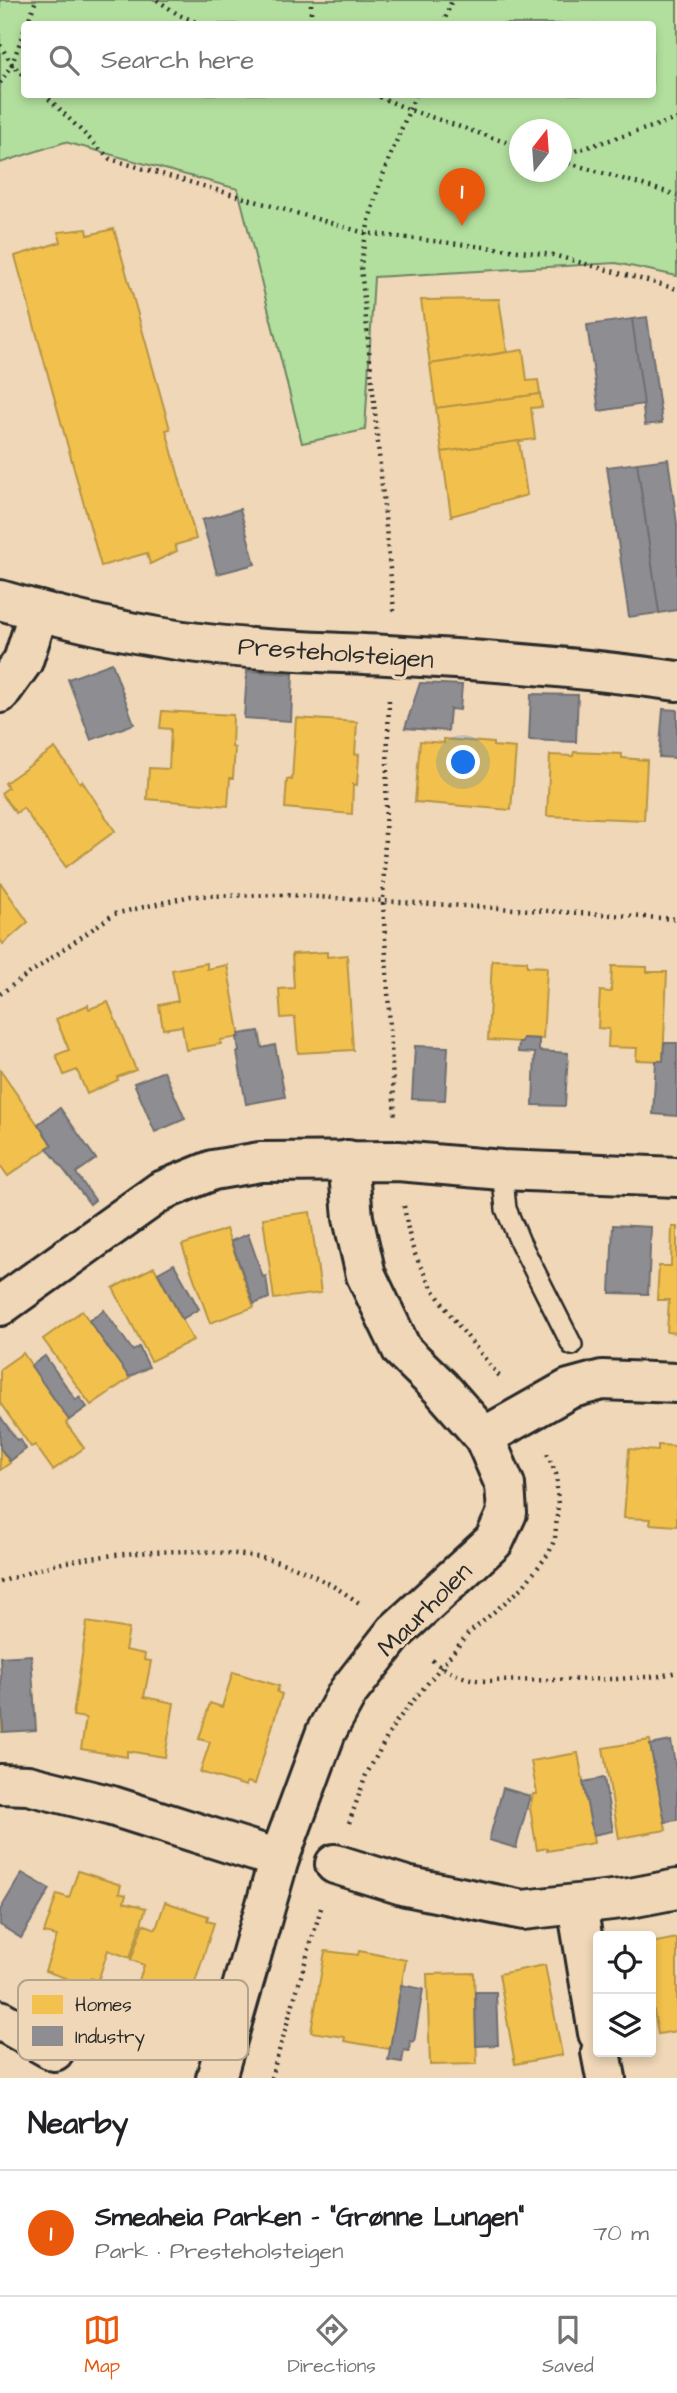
<!DOCTYPE html>
<html lang="en">
<head>
<meta charset="utf-8">
<style>
  body { margin:0; font-family:"Architects Daughter",sans-serif; background:#f2f2f2; color:#202124 }
  .controls { position:absolute; right:21px; bottom:21px; display:grid; overflow:hidden; border-radius:7px; box-shadow:0 4px 10px #0003 }
  .controls button { width:63px; height:63px; display:grid; place-items:center; padding:0; border:0; border-bottom:2px solid #e0e0e0; background:#fff; color:#202124; font:35px sans-serif }
  .compass { position:absolute; left:509px; top:119px; width:63px; height:63px; border-radius:50%; background:#fff; box-shadow:0 4px 10px #0003; rotate:17deg }
  .you { position:absolute; left:464px; top:763px; width:24px; height:24px; margin:-18px; border:5px solid #fff; border-radius:50%; background:#1a73e8; box-shadow:0 0 0 10px #1a73e833 }
  .badge { display:grid; place-items:center; width:46px; height:46px; border-radius:50%; background:#ea580c; color:#fff; font-size:23px; font-weight:700 }
  .pin { position:absolute; translate:-50% -58px; filter:drop-shadow(0 2px 4px #0008) }
  .pin::after { content:''; position:absolute; top:37px; width:24px; height:21px; background:inherit; clip-path:polygon(0 0,100% 0,50% 100%) }
  .list { margin:0; padding:0; list-style:none }
  h2 { display:flex; justify-content:space-between; align-items:center; height:91px; margin:0; padding:0 28px; font-size:30px }
  h2 small { font-size:23px; font-weight:400; color:#757577 }
  .list li { display:grid; grid-template-columns:46px 1fr auto; gap:21px; align-items:center; box-sizing:border-box; height:126px; padding:0 28px; border-top:2px solid #e0e0e0 }
  .list b { display:block; font-size:26px; white-space:nowrap }
  .list p { margin:0; font-size:23px; white-space:nowrap; color:#757577 }
  .list em { font-size:23px; font-style:normal; color:#757577 }
  .icon { flex:none; width:38px; height:38px; fill:none; stroke:currentColor; stroke-width:2; stroke-linecap:round; stroke-linejoin:round }
  .map { position:relative; flex:none; width:677px; height:2078px; overflow:hidden }
  .search { position:absolute; background:#fff; box-shadow:0 4px 10px #0003; left:21px; right:21px; top:21px; height:77px; display:flex; align-items:center; gap:18px; box-sizing:border-box; padding:0 24px; border-radius:7px; color:#757577; font-size:26px }
  .sheet { height:217px; background:#fff }
  nav { display:flex; justify-content:space-around; align-items:center; box-sizing:border-box; height:98px; border-top:2px solid #e0e0e0; background:#fff; font-size:19px; color:#757577 }
  nav a { display:grid; justify-items:center; gap:4px }
  nav .on { color:#ea580c }
  .map>svg:first-child { display:block }
  .green { fill:#b2df9d; stroke:#6e8564; stroke-width:2; fill-rule:evenodd }
  .homes { fill:#f2c14e; stroke:#b69444; stroke-width:2 }
  .industry { fill:#8d8d92; stroke:#707073; stroke-width:2 }
  .lines { fill:none; stroke-linecap:round; stroke-linejoin:round }
  .lane-casing { stroke:#2b2b2b; stroke-width:24 }
  .street-casing { stroke:#2b2b2b; stroke-width:44 }
  .path { stroke:#2b2b2b; stroke-width:4.5; stroke-dasharray:2 5; stroke-linecap:butt }
  .lane { stroke:#efd7b7; stroke-width:19 }
  .street { stroke:#efd7b7; stroke-width:38 }
  .labels { text-anchor:middle; stroke-width:7; stroke-linejoin:round; paint-order:stroke }
  .street-label { font-size:26px; fill:#2b2b2b; stroke:#efd7b7 }
  .key { fill:#efd7b7; stroke:#b4a38d; stroke-width:2 }
  .key-label { font-size:19px; fill:#2b2b2b }
</style>
</head>
<body>
<div class="map">
<svg width="677" height="2078" viewBox="0 0 677 2078">
  <rect width="100%" height="100%" fill="#efd7b7"/>
  <filter id="ink" filterUnits="userSpaceOnUse"><feTurbulence type="fractalNoise" baseFrequency=".0143" numOctaves="2"/><feDisplacementMap in="SourceGraphic" scale="14" xChannelSelector="R" yChannelSelector="G"/><feConvolveMatrix kernelMatrix="1 2 1 2 8 2 1 2 1" color-interpolation-filters="sRGB"/></filter>
  <g filter="url(#ink)">
    <!-- green -->
    <path class="green" d="M0,0H677V276L616,263L374,277L365,430L302,443L238,189L65,142L0,163ZM24,24H652V94H24ZM520,130H562V172H520Z"/>
    <!-- homes -->
    <g class="homes">
      <polygon points="87,229 88,235 114,229 170,429 166,430 196,539 175,545 177,551 150,564 147,553 101,566 15,256 61,242 58,232"/>
      <polygon points="499,299 507,352 430,364 421,300"/>
      <polygon points="523,350 527,381 538,380 540,394 436,408 430,364"/>
      <polygon points="540,394 542,407 531,408 535,439 442,452 436,408"/>
      <polygon points="519,441 527,495 451,516 442,452"/>
      <polygon points="162,711 233,715 232,747 235,748 233,778 230,778 228,806 147,799 149,768 169,769 171,729 160,728"/>
      <polygon points="296,718 357,722 355,755 359,754 357,785 353,784 352,814 285,808 287,779 292,780"/>
      <polygon points="444,739 493,743 493,746 516,748 511,810 415,802 420,741 444,743"/>
      <polygon points="55,748 80,783 82,781 115,831 66,867 23,808 16,813 1,793 8,788 5,783"/>
      <polygon points="574,752 622,754 622,758 647,760 644,820 547,816 550,755 573,756"/>
      <polygon points="0,882 28,922 3,944 0,939"/>
      <polygon points="327,952 327,957 347,955 353,1050 298,1053 295,1017 281,1018 279,989 294,988 292,954"/>
      <polygon points="492,960 527,961 527,966 547,967 543,1039 523,1038 522,1042 488,1040"/>
      <polygon points="207,963 207,969 227,965 240,1037 220,1040 221,1044 186,1050 182,1026 163,1029 159,1005 178,1001 172,970"/>
      <polygon points="612,966 647,967 647,972 667,972 663,1061 636,1060 637,1048 608,1047 609,1029 598,1028 600,991 611,992"/>
      <polygon points="108,1002 136,1070 117,1077 118,1080 87,1094 77,1070 64,1075 56,1055 69,1050 56,1019 88,1005 89,1009"/>
      <polygon points="0,1070 52,1145 8,1176 0,1165"/>
      <polygon points="310,1212 321,1293 274,1299 263,1218"/>
      <polygon points="672,1227 677,1227 677,1333 667,1332 669,1300 657,1300 659,1266 671,1266"/>
      <polygon points="226,1229 254,1307 210,1323 182,1245"/>
      <polygon points="154,1267 193,1340 151,1361 113,1288"/>
      <polygon points="82,1311 130,1378 91,1405 43,1339"/>
      <polygon points="23,1353 69,1420 66,1423 84,1448 53,1470 35,1445 31,1447 0,1403 0,1369"/>
      <polygon points="658,1445 677,1446 677,1526 650,1524 651,1519 624,1518 629,1449 658,1451"/>
      <polygon points="0,1448 10,1463 0,1470"/>
      <polygon points="87,1622 129,1629 125,1650 145,1654 144,1660 151,1661 144,1697 174,1703 165,1757 127,1751 127,1757 81,1749 86,1718 73,1716"/>
      <polygon points="233,1672 279,1686 277,1692 282,1694 255,1784 247,1782 246,1786 200,1772 210,1742 199,1739 210,1703 222,1707"/>
      <polygon points="0,1690 3,1732 0,1732"/>
      <polygon points="650,1740 666,1830 619,1838 603,1748"/>
      <polygon points="578,1753 594,1843 547,1851 547,1848 537,1850 530,1808 533,1794 537,1794 531,1761"/>
      <polygon points="78,1871 121,1885 119,1893 126,1895 124,1902 146,1908 130,1958 108,1950 98,1981 91,1978 88,1986 45,1971 57,1936 44,1933 57,1894 69,1898"/>
      <polygon points="165,1902 208,1916 207,1921 214,1923 186,2011 178,2008 177,2012 133,1998 144,1965 131,1960 143,1924 156,1929"/>
      <polygon points="677,1938 677,2031 658,2034 651,1994 651,1943"/>
      <polygon points="325,1951 358,1955 359,1951 406,1960 390,2049 344,2041 345,2037 311,2032"/>
      <polygon points="545,1965 562,2055 515,2064 499,1974"/>
      <polygon points="474,1973 477,2064 430,2065 427,1974"/>
    </g>
    <!-- industry -->
    <g class="industry">
      <polygon points="647,317 662,423 645,425 632,319"/>
      <polygon points="632,319 644,404 599,411 587,325"/>
      <polygon points="668,459 677,523 677,610 659,613 637,463"/>
      <polygon points="637,463 659,613 629,617 607,467"/>
      <polygon points="240,509 255,564 217,574 202,520"/>
      <polygon points="112,663 134,724 91,740 68,679"/>
      <polygon points="247,671 293,674 291,721 244,718"/>
      <polygon points="420,683 462,685 460,710 450,709 448,731 405,728"/>
      <polygon points="531,694 578,695 576,742 529,740"/>
      <polygon points="663,709 677,710 677,758 659,757"/>
      <polygon points="259,1031 262,1048 275,1045 285,1097 246,1104 237,1052 239,1052 237,1037 240,1037 239,1034"/>
      <polygon points="523,1038 539,1039 539,1051 568,1053 565,1106 533,1105 535,1053 518,1052 519,1042 522,1042"/>
      <polygon points="664,1043 677,1043 677,1116 653,1114 656,1061 663,1061"/>
      <polygon points="415,1046 448,1047 445,1100 412,1099"/>
      <polygon points="164,1071 185,1119 155,1132 134,1083"/>
      <polygon points="60,1108 96,1159 76,1173 95,1200 90,1204 47,1148 52,1145 38,1124"/>
      <polygon points="613,1225 651,1227 648,1294 610,1293"/>
      <polygon points="248,1234 263,1277 266,1276 269,1298 254,1304 231,1241"/>
      <polygon points="174,1264 199,1309 182,1319 158,1273"/>
      <polygon points="104,1310 133,1351 139,1347 149,1367 129,1377 89,1321"/>
      <polygon points="45,1356 76,1400 79,1397 87,1407 69,1420 31,1366"/>
      <polygon points="0,1416 17,1440 20,1439 26,1449 10,1461 0,1448"/>
      <polygon points="31,1655 36,1730 3,1732 0,1657"/>
      <polygon points="671,1741 677,1775 677,1820 665,1822 650,1745"/>
      <polygon points="604,1778 613,1831 593,1835 583,1782"/>
      <polygon points="503,1788 530,1796 516,1848 489,1840"/>
      <polygon points="22,1873 50,1889 21,1938 0,1925 0,1910"/>
      <polygon points="401,1985 423,1989 414,2042 410,2041 409,2051 404,2050 402,2062 388,2060"/>
      <polygon points="475,1992 496,1992 498,2045 476,2046"/>
    </g>
    <g class="lines">
      <defs>
        <polyline id="lane" points="502,1170 506,1209 520,1242 572,1345"/>
        <g id="street">
          <path d="M0,600C68,620 137,636 207,644C266,651 327,652 387,655C483,660 581,667 677,681"/>
          <polyline points="0,693 23,661 39,611"/>
          <polyline points="0,1306 161,1191 213,1170 260,1162 398,1161 502,1170 677,1177"/>
          <polyline points="484,1437 569,1389 602,1380 677,1383"/>
          <polyline points="0,1784 28,1785 112,1806 279,1859"/>
          <polyline points="335,1864 406,1886 523,1910 630,1898 677,1889"/>
          <polyline points="577,1905 598,2033"/>
          <polyline points="0,2020 54,2051"/>
          <polyline points="601,2052 606,2078"/>
          <polyline points="216,2078 279,1859 326,1732 348,1692 395,1632 494,1541 507,1513 505,1485 484,1437 441,1388 402,1350 366,1275 353,1218 348,1160"/>
        </g>
      </defs>
      <!-- lane casing -->
      <use href="#lane" class="lane-casing"/>
      <!-- street casing -->
      <use href="#street" class="street-casing"/>
      <!-- path -->
      <g class="path">
        <polyline points="157,0 179,15 201,24"/>
        <polyline points="311,4 311,24"/>
        <polyline points="27,24 36,0"/>
        <polyline points="443,24 452,0"/>
        <polyline points="0,45 12,64 24,31"/>
        <polyline points="0,83 12,64 24,76"/>
        <polyline points="44,94 110,159 365,233 553,255 677,289"/>
        <polyline points="373,94 410,110 520,147"/>
        <polyline points="562,155 677,119"/>
        <polyline points="562,161 677,195"/>
        <path d="M394,611L361,267C368,201 391,155 416,94"/>
        <polyline points="389,700 383,902 395,1118"/>
        <polyline points="0,994 114,914 191,896 285,895 677,919"/>
        <path d="M404,1206C407,1223 409,1239 415,1254C434,1300 469,1338 499,1376"/>
        <path d="M0,1582C22,1575 45,1566 67,1562C129,1550 231,1544 291,1566C316,1575 341,1590 362,1605"/>
        <path d="M432,1660C449,1673 463,1679 485,1681L617,1679L660,1676L677,1672"/>
        <polyline points="349,1823 366,1775 395,1723 468,1634 522,1588 549,1553 555,1538 558,1505 556,1474 546,1451"/>
        <polyline points="271,2078 322,1905"/>
      </g>
      <!-- lane -->
      <use href="#lane" class="lane"/>
      <!-- street -->
      <use href="#street" class="street"/>
    </g>
  </g>
  <g class="labels">
    <!-- street labels -->
    <g class="street-label">
      <text transform="translate(336 652) rotate(4)" y="9">Presteholsteigen</text>
      <text transform="translate(424 1609) rotate(-45)" y="9">Maurholen</text>
    </g>
  </g>
  <!-- legend -->
  <rect x="18" y="1980" width="230" height="80" rx="10" class="key"/>
  <rect x="32" y="1995" width="31" height="19" fill="#f2c14e"/>
  <rect x="32" y="2026" width="31" height="20" fill="#8d8d92"/>
  <g class="key-label">
    <text x="75" y="2011">Homes</text>
    <text x="75" y="2043">Industry</text>
  </g>
</svg>
<div class="controls">
<button><svg class="icon" aria-label="locate" viewBox="0 0 24 24"><circle cx="12" cy="12" r="6"/><path d="M12 2v4M12 18v4M2 12h4M18 12h4"/></svg></button>
<button><svg class="icon" aria-label="layers" viewBox="0 0 24 24"><path d="M12 4l9 5-9 5-9-5zM3 14l9 5 9-5"/></svg></button>
</div>
<svg class="compass" viewBox="-18 -18 36 36"><path d="M0-13l5 13h-10z" fill="#e53935"/><path d="M0 13l5-13h-10z" fill="#757577"/></svg>
<div class="you"></div>
<div class="pin badge" style="left:462px;top:226px">1</div>
<div class="search"><svg class="icon" aria-label="search" viewBox="0 0 24 24"><circle cx="10" cy="10" r="6"/><path d="M15 15l6 6"/></svg>Search here</div>
</div>
<section class="sheet">
<h2>Nearby<small></small></h2>
<ul class="list">
<li><span class="badge">1</span><div><b>Smeaheia Parken - &quot;Grønne Lungen&quot;</b><p>Park · Presteholsteigen</p></div><em>70 m</em></li>
</ul>
</section>
<nav>
<a class="on"><svg class="icon" aria-label="map" viewBox="0 0 24 24"><path d="M3 6l6-2 6 2 6-2v14l-6 2-6-2-6 2zM9 4v14M15 6v14"/></svg>Map</a>
<a><svg class="icon" aria-label="directions" viewBox="0 0 24 24"><path d="M12 3l9 9-9 9-9-9zM9 14v-3h6M13 9l2 2-2 2"/></svg>Directions</a>
<a><svg class="icon" aria-label="saved" viewBox="0 0 24 24"><path d="M7 4h10v16l-5-4-5 4z"/></svg>Saved</a>
</nav>
</body>
</html>
